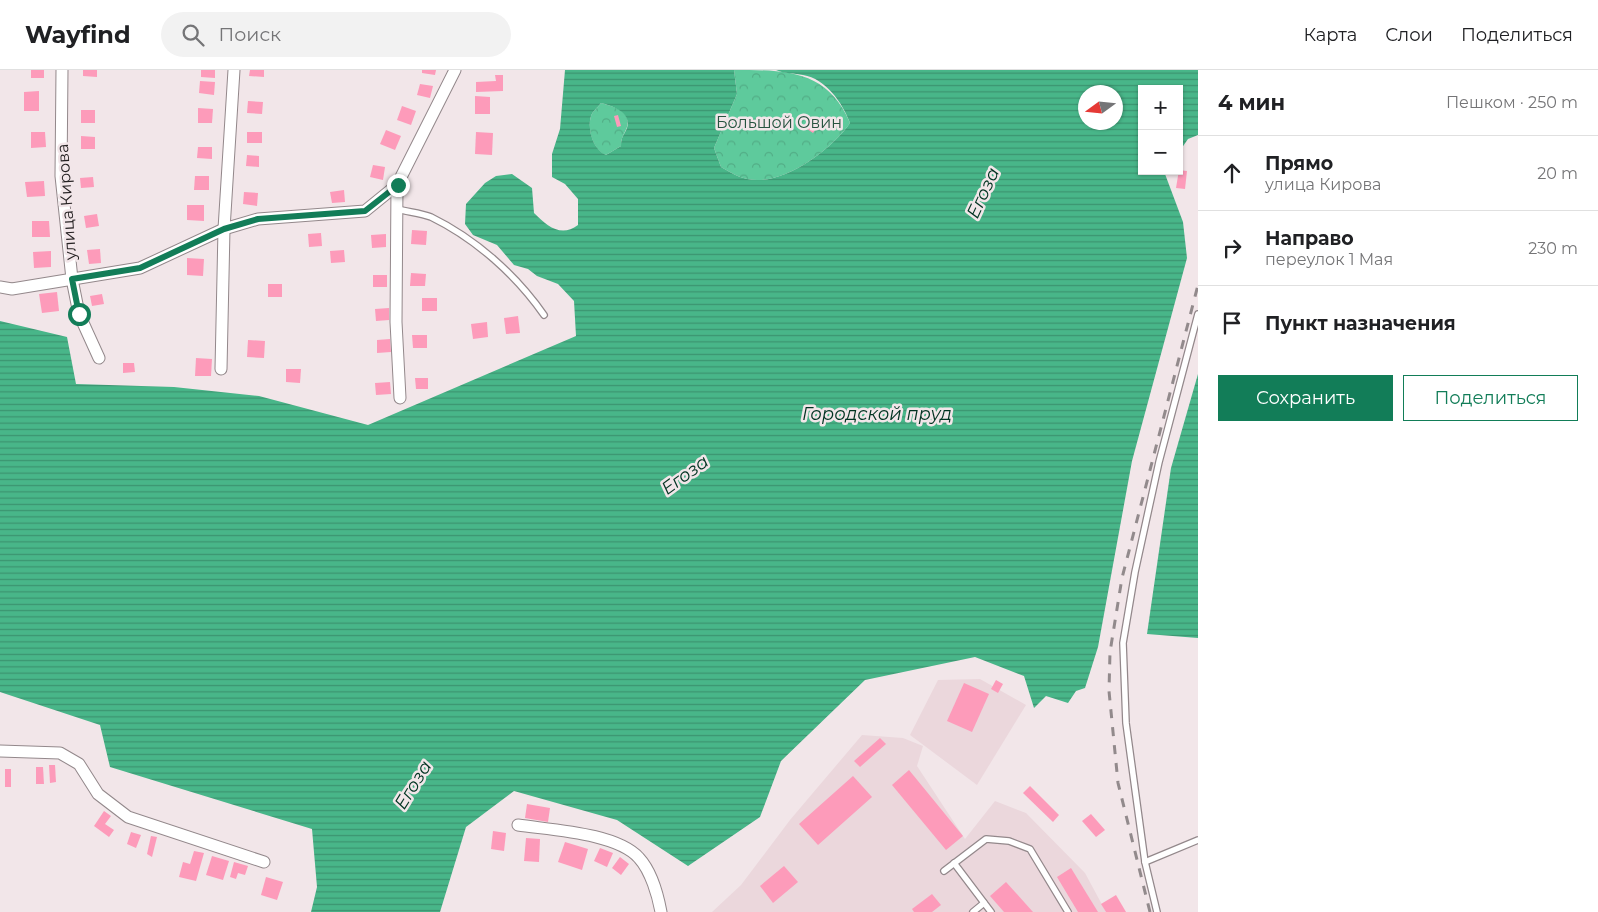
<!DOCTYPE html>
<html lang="ru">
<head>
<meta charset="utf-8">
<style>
  body { margin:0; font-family:Montserrat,sans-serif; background:#f2f2f2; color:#202124 }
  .controls { position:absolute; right:15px; top:15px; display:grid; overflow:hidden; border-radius:0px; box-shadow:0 1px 4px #0004 }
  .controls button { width:45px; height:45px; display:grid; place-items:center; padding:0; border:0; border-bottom:1px solid #e0e0e0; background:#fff; color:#202124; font:25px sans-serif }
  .compass { position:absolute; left:1078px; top:15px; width:45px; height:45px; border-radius:50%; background:#fff; box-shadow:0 1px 4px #0004; rotate:255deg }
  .stop { position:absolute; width:15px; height:15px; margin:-11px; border:4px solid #127d58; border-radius:50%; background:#fff }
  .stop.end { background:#127d58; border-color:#fff; box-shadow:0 1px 5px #0008 }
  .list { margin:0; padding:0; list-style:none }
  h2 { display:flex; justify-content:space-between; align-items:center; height:65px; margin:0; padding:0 20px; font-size:21px }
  h2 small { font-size:16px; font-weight:400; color:#757577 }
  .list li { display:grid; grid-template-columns:32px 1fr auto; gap:15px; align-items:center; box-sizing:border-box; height:75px; padding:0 20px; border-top:1px solid #e0e0e0 }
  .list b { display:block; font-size:19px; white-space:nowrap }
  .list p { margin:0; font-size:16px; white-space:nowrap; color:#757577 }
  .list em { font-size:16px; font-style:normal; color:#757577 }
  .actions { display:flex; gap:10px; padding:15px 20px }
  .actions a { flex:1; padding:11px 0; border:1px solid #127d58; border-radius:0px; text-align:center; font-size:18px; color:#127d58 }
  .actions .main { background:#127d58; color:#fff }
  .icon { flex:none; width:28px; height:28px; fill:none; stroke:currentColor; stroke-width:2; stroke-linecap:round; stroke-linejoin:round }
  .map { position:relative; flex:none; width:1198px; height:842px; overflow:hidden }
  header { display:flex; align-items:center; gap:30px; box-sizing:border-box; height:70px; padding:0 25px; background:#fff; border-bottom:1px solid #e0e0e0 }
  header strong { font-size:24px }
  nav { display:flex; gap:28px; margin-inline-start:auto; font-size:18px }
  .search { width:350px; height:45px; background:#f2f2f2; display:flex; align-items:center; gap:12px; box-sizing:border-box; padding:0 18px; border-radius:28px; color:#757577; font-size:19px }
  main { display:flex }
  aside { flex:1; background:#fff }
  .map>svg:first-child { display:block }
  .built { fill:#ebd7dc }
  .forest { fill:url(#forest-crowns) }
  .water { fill:url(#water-rules); fill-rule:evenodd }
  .building { fill:#fd9bba }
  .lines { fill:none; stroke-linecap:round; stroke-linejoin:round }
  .lane-casing { stroke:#93888b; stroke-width:8 }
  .street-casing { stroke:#93888b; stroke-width:13 }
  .lane { stroke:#fff; stroke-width:5.5 }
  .street { stroke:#fff; stroke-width:11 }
  .rail { stroke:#928a8c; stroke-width:3; stroke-dasharray:9 9; stroke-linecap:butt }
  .route { stroke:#127d58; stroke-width:6 }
  .labels { text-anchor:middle; stroke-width:5; stroke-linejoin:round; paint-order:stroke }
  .park-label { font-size:16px; fill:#275440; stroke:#f2e6e9 }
  .street-label { font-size:16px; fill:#252122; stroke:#f2e6e9 }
  .water-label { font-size:18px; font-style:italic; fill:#013321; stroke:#f2e6e9 }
</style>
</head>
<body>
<header>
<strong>Wayfind</strong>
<div class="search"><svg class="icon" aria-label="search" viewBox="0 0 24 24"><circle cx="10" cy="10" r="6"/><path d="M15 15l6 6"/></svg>Поиск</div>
<nav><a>Карта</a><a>Слои</a><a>Поделиться</a></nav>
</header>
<main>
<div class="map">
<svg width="1198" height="842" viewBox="0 0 1198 842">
  <defs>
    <pattern id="forest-crowns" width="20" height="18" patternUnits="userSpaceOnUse" patternTransform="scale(1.25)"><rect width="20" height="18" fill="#5eca9c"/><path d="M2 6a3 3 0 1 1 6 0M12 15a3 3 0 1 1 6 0" fill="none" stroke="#52ad86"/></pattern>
    <pattern id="water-rules" width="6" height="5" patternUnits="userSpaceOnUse" patternTransform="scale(1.25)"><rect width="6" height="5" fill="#48b689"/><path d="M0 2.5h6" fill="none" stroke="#3c9470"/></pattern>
  </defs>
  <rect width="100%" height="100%" fill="#f2e6e9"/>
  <!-- built -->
  <g class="built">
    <polygon points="980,609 1026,635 977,715 910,665 938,610"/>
    <polygon points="862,665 903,668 923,676 917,696 965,769 995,731 1026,743 1085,803 1106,842 712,842 741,815 790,750"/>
  </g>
  <!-- forest -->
  <g class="forest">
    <path d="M734,0C786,0 828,0 850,53C833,78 789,111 757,110C743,110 733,104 721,97L714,78L737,24Z"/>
    <path d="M601,33C612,36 632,41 627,57C624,65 621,67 621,76L606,85C593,80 587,59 591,46C592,42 598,37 601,33Z"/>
  </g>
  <!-- water -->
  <g class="water">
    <path d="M565,0H734L737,24L714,78L721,97C733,104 743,110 757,110C789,111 833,78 850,53C842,32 826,9 803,5C794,3 785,4 776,0H1198V65L1188,69L1179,82V19H1142V101H1167L1165,104L1183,152L1187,188L1132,391L1098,577L1085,618L1076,621L1068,633L1046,626L1034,638L1024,606L975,587L865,610L781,691L760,747L688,796L617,750L514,721L466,757L440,842H311L317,817L312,759L110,697L100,655L0,622V251L67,267L76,314L174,317L259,326L368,355L576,266L574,231L558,214L537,206L528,199L514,195L497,175L473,165L465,154L466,134L485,113L496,106L512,104L532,118L534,143C547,156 561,168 578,155V129L565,114L552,107V84L560,59ZM1086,22H1116V52H1086ZM601,33C612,36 632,42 627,58C624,65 621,67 621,76L606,85C593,80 587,59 591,46C592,42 598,37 601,33Z"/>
    <polygon points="1198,304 1198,568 1147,564 1171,398"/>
  </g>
  <!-- building -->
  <g class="building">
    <rect x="31" y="0" width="13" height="8"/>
    <polygon points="83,0 97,0 97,7 83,6"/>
    <polygon points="201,0 215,0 215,8 201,7"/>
    <polygon points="250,0 264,0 264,7 249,6"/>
    <polygon points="422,0 436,0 435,5 422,3"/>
    <polygon points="495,5 503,5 503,21 476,22 476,12 496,11"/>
    <polygon points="200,11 215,12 214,25 199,23"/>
    <polygon points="420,14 433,16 430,28 417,25"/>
    <polygon points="39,21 39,41 24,41 24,22"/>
    <polygon points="475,26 490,27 490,44 475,44"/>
    <polygon points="248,31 263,32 262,44 247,43"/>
    <polygon points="402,36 416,41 411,55 397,50"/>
    <polygon points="198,38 213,39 212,53 198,53"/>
    <rect x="81" y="40" width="14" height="13"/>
    <polygon points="618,45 621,56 617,57 614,46"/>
    <polygon points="816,48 821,52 813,63 807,59"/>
    <polygon points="386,60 401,66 395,80 380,74"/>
    <polygon points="31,62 45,62 46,77 31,78"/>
    <rect x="247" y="62" width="15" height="11"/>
    <polygon points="476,62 493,63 492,85 475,84"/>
    <polygon points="81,66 95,67 95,79 81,79"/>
    <polygon points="198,77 212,77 212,89 197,88"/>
    <polygon points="247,85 259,86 259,97 246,96"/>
    <polygon points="373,95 385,97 383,110 370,107"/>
    <polygon points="1179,100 1187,101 1185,119 1176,118"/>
    <polygon points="195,106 209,106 209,120 194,120"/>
    <polygon points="93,107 94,117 81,118 80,108"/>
    <polygon points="44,111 45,126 27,127 25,112"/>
    <polygon points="344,120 345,132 332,133 330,122"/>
    <polygon points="244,122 258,123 257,136 243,134"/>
    <polygon points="187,135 204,135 204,151 187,150"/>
    <polygon points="97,144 99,156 86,158 84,146"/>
    <polygon points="32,151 49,151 50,167 32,167"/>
    <polygon points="412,160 427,161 426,175 411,174"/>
    <polygon points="321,163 322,176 309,177 308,164"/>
    <polygon points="386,164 386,177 372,178 371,165"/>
    <polygon points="100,179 101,193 89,194 87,180"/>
    <polygon points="344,180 345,192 331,193 330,181"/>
    <polygon points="51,181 51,197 34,198 33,182"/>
    <polygon points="187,188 204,189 203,206 187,205"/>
    <polygon points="411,203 426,204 425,216 410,216"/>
    <rect x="373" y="205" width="14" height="12"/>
    <rect x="268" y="214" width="14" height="13"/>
    <polygon points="57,222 59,241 42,243 39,224"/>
    <polygon points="102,224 104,234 92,236 90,226"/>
    <rect x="422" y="228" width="15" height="13"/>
    <polygon points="389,238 389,250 376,251 375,239"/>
    <polygon points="518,246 520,263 506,264 504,248"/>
    <polygon points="487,252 488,267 473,269 471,254"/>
    <polygon points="412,265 427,265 427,278 413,278"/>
    <polygon points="390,269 391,282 377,283 377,270"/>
    <polygon points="248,270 265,271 264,288 247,287"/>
    <polygon points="196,288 212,289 211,306 195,306"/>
    <polygon points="123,293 134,293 135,302 123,303"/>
    <polygon points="286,299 301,299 300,313 286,312"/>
    <polygon points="415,308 428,308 428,319 416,319"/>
    <polygon points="390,312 391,324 376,325 375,313"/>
    <polygon points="996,610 1003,614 998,623 991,619"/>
    <polygon points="964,613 989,624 972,662 947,651"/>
    <polygon points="880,668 886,674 860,697 854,691"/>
    <polygon points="49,695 55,695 56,712 50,713"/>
    <polygon points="36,697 43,697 44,714 36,714"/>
    <rect x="5" y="699" width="6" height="18"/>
    <polygon points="909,700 963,766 946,780 892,715"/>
    <polygon points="853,706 872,727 818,775 799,754"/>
    <polygon points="1030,716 1059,745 1053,752 1023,723"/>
    <polygon points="527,734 550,738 548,752 525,748"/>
    <polygon points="104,741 111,746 105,754 114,760 109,767 94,756"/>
    <polygon points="1091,744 1105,760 1096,767 1082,751"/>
    <polygon points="493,761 506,763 504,781 491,779"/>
    <polygon points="131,762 141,765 136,778 127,774"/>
    <polygon points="151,766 157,767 152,787 147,784"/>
    <polygon points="526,768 540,769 539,792 524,791"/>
    <polygon points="565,772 588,779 582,800 558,792"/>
    <polygon points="600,778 613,783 607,797 594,791"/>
    <polygon points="194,781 204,783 196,811 179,807 183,792 190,794"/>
    <polygon points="212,786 229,791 223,810 206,805"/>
    <polygon points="620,787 629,794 621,805 612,798"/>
    <polygon points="234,792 248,796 245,805 238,803 236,809 230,807"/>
    <polygon points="784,796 798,812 773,833 760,816"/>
    <polygon points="1071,798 1098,842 1078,842 1057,807"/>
    <polygon points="266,807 283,812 277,830 261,825"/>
    <polygon points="1006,812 1033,842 1004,842 990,826"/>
    <polygon points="932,824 941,835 932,842 914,842 912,839"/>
    <polygon points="1116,825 1126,842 1106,842 1101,834"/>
  </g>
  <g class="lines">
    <defs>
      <g id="lane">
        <path d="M397,139C408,142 421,143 431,147C476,169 516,205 544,245"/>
        <polyline points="1145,792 1198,770"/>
        <polyline points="954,793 991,842"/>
        <polyline points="944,801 986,769 1009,771 1030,779 1068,842"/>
        <polyline points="973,842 984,833"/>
        <polyline points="1157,842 1145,792 1126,653 1123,573 1135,502 1159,392 1198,244"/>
      </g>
      <g id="street">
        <polyline points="62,0 61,106 72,209 79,244 99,288"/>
        <polyline points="0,217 12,219 140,198 224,159 258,149 365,141 397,115"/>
        <polyline points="221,299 224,159 234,0"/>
        <polyline points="400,328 396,252 397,115 455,0"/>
        <polyline points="0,681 60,683 79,694 98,724 128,747 264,792"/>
        <path d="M518,755C551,760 617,763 639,788C651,801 658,826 661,842"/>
      </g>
    </defs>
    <!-- lane casing -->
    <use href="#lane" class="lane-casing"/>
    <!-- street casing -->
    <use href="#street" class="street-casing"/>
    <!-- lane -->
    <use href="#lane" class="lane"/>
    <!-- street -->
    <use href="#street" class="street"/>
    <!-- rail -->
    <polyline class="rail" points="1150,842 1118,713 1109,621 1110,582 1122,508 1198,215"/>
  </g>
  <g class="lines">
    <!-- route -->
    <polyline class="route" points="79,244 72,209 140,198 224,159 258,149 365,141 398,115"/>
  </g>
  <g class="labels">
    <!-- park labels -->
    <g class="park-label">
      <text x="779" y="58">Большой Овин</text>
    </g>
    <!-- street labels -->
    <g class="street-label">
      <text transform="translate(66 132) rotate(-94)" y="6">улица Кирова</text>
    </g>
    <!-- water labels -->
    <g class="water-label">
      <text transform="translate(983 123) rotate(-65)" y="6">Егоза</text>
      <text x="877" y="350">Городской пруд</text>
      <text transform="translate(685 405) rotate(-36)" y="6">Егоза</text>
      <text transform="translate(413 715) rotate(-58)" y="6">Егоза</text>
    </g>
  </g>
</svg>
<div class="controls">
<button>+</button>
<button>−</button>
</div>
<svg class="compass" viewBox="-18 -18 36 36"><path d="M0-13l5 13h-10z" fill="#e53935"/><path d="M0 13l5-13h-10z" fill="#757577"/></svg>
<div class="stop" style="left:79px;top:244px"></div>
<div class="stop end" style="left:398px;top:115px"></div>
</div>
<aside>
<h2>4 мин<small>Пешком · 250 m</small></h2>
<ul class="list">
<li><svg class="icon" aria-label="ahead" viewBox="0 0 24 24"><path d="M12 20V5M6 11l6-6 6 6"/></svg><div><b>Прямо</b><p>улица Кирова</p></div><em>20 m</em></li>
<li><svg class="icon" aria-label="right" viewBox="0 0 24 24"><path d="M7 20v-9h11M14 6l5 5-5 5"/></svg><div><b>Направо</b><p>переулок 1 Мая</p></div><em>230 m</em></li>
<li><svg class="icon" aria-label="arrive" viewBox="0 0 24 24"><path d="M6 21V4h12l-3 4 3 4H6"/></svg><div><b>Пункт назначения</b></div></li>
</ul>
<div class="actions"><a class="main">Сохранить</a><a>Поделиться</a></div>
</aside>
</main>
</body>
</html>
